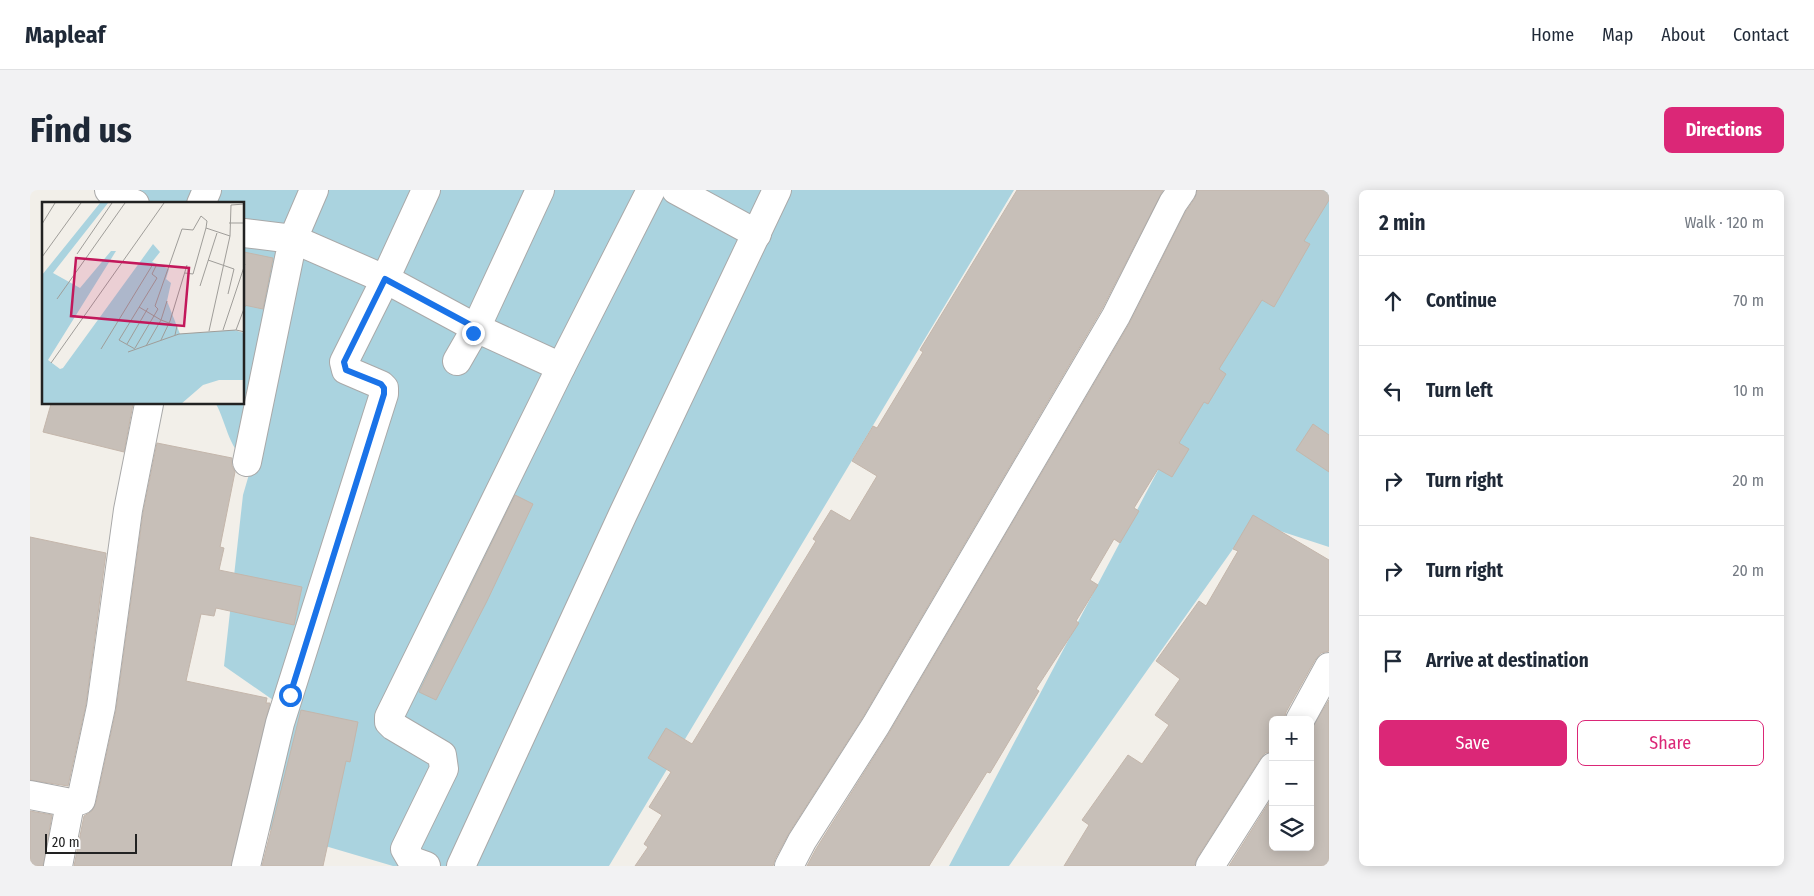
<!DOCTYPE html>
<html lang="en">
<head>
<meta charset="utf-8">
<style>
  body { margin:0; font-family:"Fira Sans Condensed",sans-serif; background:#f2f2f3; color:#1f2937 }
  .controls { position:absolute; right:15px; bottom:15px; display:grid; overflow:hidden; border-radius:8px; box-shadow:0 2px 12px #0003 }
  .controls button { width:45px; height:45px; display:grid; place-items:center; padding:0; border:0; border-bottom:1px solid #e0e1e3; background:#fff; color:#1f2937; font:25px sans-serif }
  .scale { position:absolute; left:15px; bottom:12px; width:92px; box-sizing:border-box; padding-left:5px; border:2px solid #222; border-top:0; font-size:14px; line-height:18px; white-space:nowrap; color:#222; -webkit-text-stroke:4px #fff; paint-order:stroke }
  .stop { position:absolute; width:15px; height:15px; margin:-11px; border:4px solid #1a73e8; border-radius:50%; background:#fff }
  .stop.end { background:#1a73e8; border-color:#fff; box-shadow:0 1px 5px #0008 }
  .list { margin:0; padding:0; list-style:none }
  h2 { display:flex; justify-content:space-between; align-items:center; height:65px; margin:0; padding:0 20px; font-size:21px }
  h2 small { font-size:16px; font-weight:400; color:#747a83 }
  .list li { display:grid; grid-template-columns:32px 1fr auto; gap:15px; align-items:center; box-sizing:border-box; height:90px; padding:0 20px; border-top:1px solid #e0e1e3 }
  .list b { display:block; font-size:19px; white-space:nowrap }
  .list em { font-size:16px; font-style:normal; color:#747a83 }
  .actions { display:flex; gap:10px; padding:15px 20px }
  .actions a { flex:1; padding:11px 0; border:1px solid #db2777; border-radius:8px; text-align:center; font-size:18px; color:#db2777 }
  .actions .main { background:#db2777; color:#fff }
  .icon { flex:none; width:28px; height:28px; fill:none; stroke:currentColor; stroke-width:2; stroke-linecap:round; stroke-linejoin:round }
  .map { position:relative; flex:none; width:1299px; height:676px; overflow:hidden; border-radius:8px }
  header { display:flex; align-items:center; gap:30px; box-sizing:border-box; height:70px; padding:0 25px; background:#fff; border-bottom:1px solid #e0e1e3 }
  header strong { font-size:24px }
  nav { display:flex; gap:28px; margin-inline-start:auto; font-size:18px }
  .intro { display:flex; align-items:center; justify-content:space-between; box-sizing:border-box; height:120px; padding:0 30px }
  h1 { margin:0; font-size:35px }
  .button { padding:12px 22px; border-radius:8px; background:#db2777; color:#fff; font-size:18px; font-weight:700 }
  main { display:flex; gap:30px; padding:0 30px }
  aside { flex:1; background:#fff; border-radius:8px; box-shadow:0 2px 12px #0003 }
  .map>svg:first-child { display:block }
  .water { fill:#aad3df }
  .building { fill:#c7bfb8; stroke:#c4b6ab }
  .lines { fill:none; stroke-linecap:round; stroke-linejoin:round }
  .minor-casing { stroke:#a9a9a9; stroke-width:30 }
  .minor { stroke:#fff; stroke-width:28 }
  .route { stroke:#1a73e8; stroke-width:6 }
  .inset-road { fill:none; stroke:#9f9d99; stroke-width:1 }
  .view { fill:#c2185b; fill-opacity:0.15; stroke:#c2185b; stroke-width:2.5 }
  .inset-edge { fill:none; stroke:#222; stroke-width:2.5 }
</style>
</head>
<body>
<header>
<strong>Mapleaf</strong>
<nav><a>Home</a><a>Map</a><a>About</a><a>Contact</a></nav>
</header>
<div class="intro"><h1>Find us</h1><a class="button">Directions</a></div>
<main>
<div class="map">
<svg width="1299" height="676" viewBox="0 0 1299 676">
  <rect width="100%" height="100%" fill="#f2efe9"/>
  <!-- water -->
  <g class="water">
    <path d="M73,0H984L579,676H363L224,635L253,517L194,476L213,305L222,274C199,263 197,234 186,214H214V14H79Z"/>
    <polygon points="1276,0 1299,0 1299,357 1222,332 979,676 919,676"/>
  </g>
  <!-- building -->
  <g class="building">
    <polygon points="987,0 1133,0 1072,119 833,527 759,643 745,669 743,676 605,676 618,657 614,654 632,625 619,617 641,582 618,568 636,538 662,554 786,351 783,349 801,320 820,331 847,286 822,271 843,236 847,238 893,162 890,160"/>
    <polygon points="1167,0 1299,0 1299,10 1274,51 1280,54 1244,117 1232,110 1189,179 1196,184 1178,214 1174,212 1149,253 1159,259 1142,287 1128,279 1104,318 1109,321 1090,353 1084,349 1060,390 1068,395 1046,431 1049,433 1006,499 1009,501 960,583 957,582 899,676 777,676 786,659 859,543 1099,134 1156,21 1165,8"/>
    <polygon points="214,62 243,68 233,119 214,115"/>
    <polygon points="21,214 103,214 94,262 13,242"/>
    <polygon points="1283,234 1299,245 1299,282 1266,260"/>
    <polygon points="127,253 202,268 202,276 205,282 190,357 194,358 189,380 272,397 264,435 186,418 184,426 171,424 156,491 237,508 236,513 240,513 201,676 44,676 54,626 62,621 66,613 86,520 113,323"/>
    <polygon points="485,305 503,314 457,411 406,510 389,502"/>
    <polygon points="1223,325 1299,370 1299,461 1291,463 1285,470 1256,522 1254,530 1243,530 1243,562 1235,563 1230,569 1167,668 1164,676 1034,676 1059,635 1052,630 1098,565 1112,574 1139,535 1125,525 1150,489 1126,471 1169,411 1176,416 1208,361 1203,359"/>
    <polygon points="0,347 76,363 56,514 38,596 0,590"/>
    <polygon points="1299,510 1299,676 1199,676 1243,606 1243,657 1280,657 1280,541"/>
    <polygon points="271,520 328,532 320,572 316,571 293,676 232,676"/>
    <polygon points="0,621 22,625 13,676 0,676"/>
  </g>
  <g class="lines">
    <defs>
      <g id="minor">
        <polyline points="79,0 86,6 105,14"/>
        <polyline points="284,0 263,49 359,91 446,138 531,177"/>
        <polyline points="646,0 727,44"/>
        <polyline points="171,14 177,0"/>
        <polyline points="214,43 263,49 217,272"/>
        <polyline points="427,171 446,138 510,0"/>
        <polyline points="1270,530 1299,477"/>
        <polyline points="0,605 41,613"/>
        <polyline points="28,676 40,614 51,610 71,517 98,320 119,214"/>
        <polyline points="216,676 250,533 354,204 354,198 351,195 316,180 314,172 350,100 396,0"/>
        <polyline points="396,676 382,671 375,659 414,579 412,565 363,536 359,532 359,527 531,177 621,0"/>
        <polyline points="431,676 593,324 747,0"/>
        <polyline points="759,676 772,651 846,535 1086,126 1143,13 1152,0"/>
        <polyline points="1180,676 1243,577"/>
      </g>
    </defs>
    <!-- minor casing -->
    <use href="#minor" class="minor-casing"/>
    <!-- minor -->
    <use href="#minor" class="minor"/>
  </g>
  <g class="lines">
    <!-- route -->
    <polyline class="route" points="260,505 354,204 354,198 351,194 316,180 314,172 355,89 446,138 443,143"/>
  </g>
  <!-- overview -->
  <g transform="translate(12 12)">
    <rect width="202" height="202" fill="#f2efe9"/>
    <path d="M58,1H66L11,71L38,86L69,49H74L6,158L18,167L21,166L111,42L118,50L110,60L127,67L124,77L129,81L125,99L138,132L192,128L202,131V178H177L161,183L139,202H0V73Z" fill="#aad3df"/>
    <path class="inset-road" d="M187,21H203M0,22L13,1M35,52L70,1M0,55L39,1M166,58L192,67L186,92M143,71L151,72L164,26M158,84L175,31M15,97L83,1M125,99L119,118L135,124L133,133M97,105L119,118L104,144M181,128L203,62M194,128L203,104M167,129L188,34L189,3L203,2M119,138L128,119L145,63M85,142L106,106M93,146L116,107L113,104L140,27L151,28L159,14L165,19L164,26L188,34M59,147L111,62L114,64L110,72L115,76L77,138L93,147M86,150L137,132L194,128L203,130M9,161L122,1"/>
    <path class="view" d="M34,56L147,66L142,124L29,114Z"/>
    <rect width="202" height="202" class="inset-edge"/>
  </g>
</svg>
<div class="controls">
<button>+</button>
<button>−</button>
<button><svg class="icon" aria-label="layers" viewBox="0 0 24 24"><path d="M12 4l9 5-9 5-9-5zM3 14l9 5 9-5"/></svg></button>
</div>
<div class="scale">20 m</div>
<div class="stop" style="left:260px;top:505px"></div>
<div class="stop end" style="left:443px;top:143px"></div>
</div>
<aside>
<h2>2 min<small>Walk · 120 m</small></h2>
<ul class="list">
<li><svg class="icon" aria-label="ahead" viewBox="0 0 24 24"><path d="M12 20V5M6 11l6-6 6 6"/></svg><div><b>Continue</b></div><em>70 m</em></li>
<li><svg class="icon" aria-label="left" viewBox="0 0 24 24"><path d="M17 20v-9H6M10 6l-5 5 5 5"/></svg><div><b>Turn left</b></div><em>10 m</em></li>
<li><svg class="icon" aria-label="right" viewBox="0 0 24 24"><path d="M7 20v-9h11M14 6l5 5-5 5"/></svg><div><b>Turn right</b></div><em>20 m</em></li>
<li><svg class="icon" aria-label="right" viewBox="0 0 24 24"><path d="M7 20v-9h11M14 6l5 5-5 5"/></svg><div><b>Turn right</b></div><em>20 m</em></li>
<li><svg class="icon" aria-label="arrive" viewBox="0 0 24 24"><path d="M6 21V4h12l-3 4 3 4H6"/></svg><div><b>Arrive at destination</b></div></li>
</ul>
<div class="actions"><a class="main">Save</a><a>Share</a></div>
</aside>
</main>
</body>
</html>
